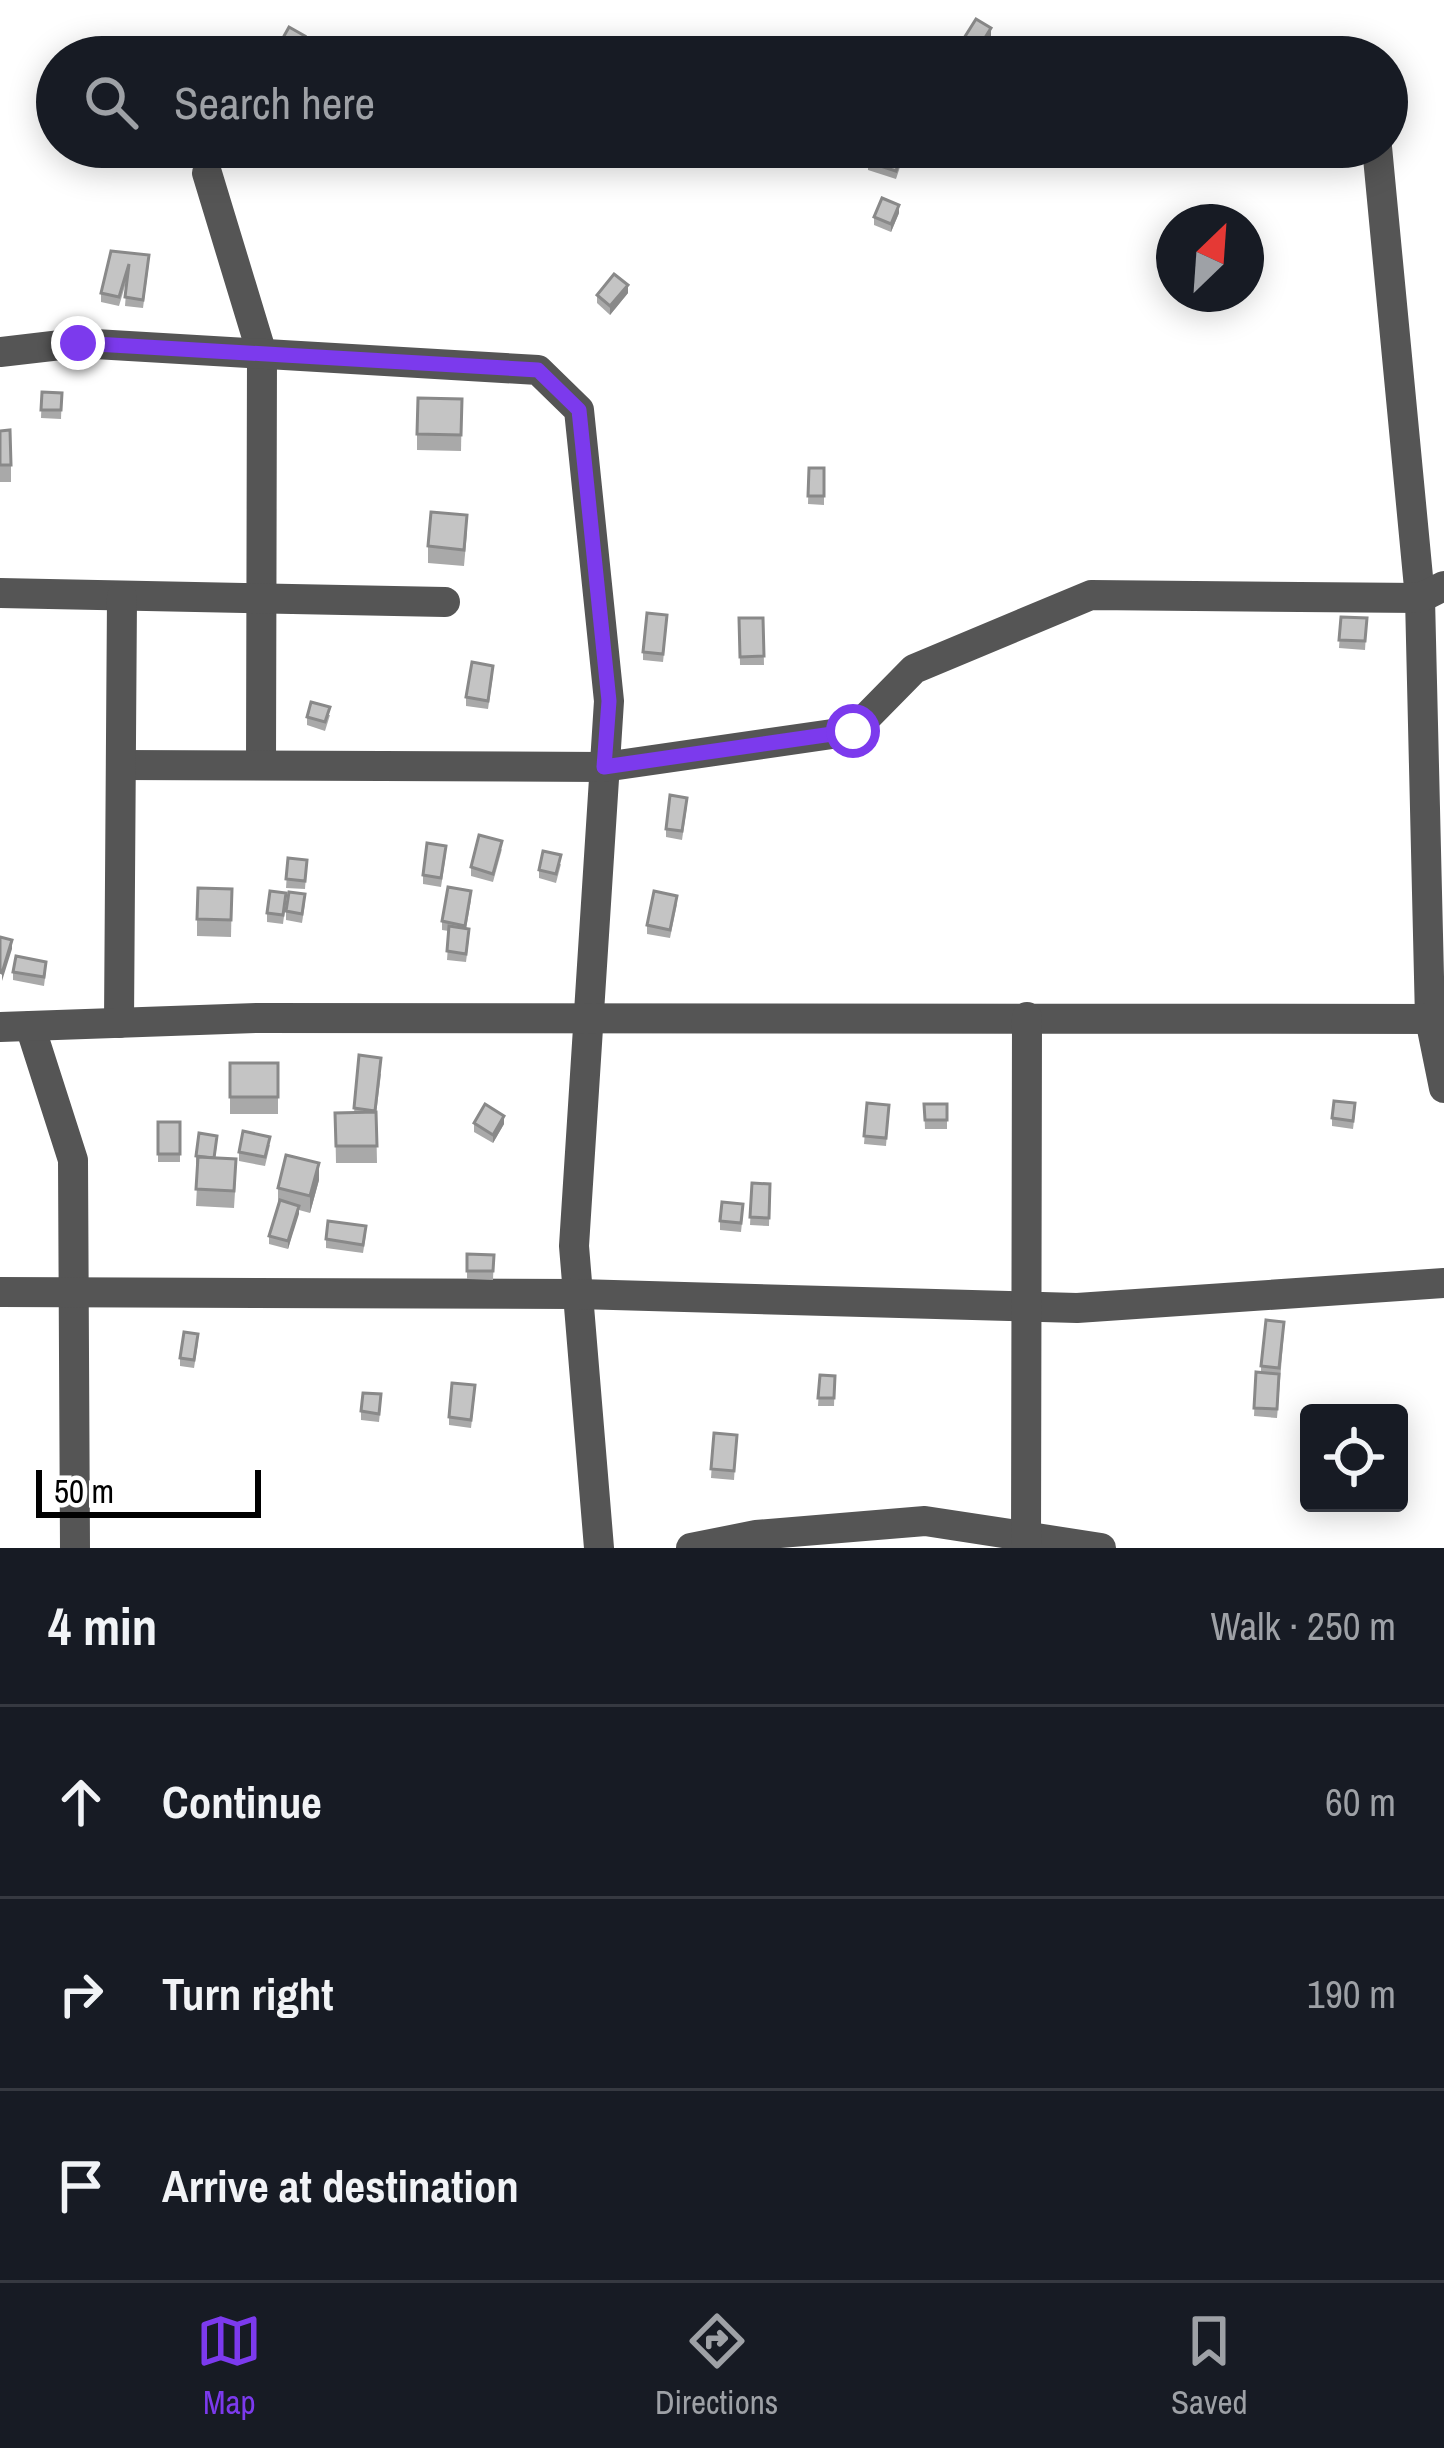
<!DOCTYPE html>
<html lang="en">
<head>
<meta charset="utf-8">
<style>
  body { margin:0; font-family:"Archivo Narrow",sans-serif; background:#20242c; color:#f1f3f6 }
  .controls { position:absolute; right:36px; bottom:36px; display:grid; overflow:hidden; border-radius:12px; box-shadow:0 6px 30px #0003 }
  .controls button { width:108px; height:108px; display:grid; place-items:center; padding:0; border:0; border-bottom:3px solid #363941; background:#171b24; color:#f1f3f6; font:60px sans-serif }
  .compass { position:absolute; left:1156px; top:204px; width:108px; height:108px; border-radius:50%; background:#171b24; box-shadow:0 6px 30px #0003; rotate:25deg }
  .scale { position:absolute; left:36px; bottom:30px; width:225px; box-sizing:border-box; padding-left:12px; border:6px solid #000; border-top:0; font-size:33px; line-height:42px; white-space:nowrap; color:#000; -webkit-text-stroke:9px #fff; paint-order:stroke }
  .stop { position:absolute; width:36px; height:36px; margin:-27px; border:9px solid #7c3aed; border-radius:50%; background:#fff }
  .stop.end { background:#7c3aed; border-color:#fff; box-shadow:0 3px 12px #0008 }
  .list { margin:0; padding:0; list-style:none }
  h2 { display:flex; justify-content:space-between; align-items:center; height:156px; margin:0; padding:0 48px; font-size:51px }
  h2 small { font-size:39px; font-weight:400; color:#9ea1a6 }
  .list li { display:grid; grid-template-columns:78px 1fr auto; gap:36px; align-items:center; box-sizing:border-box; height:192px; padding:0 48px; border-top:3px solid #363941 }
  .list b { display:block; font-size:45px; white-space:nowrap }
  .list em { font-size:39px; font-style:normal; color:#9ea1a6 }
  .icon { flex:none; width:66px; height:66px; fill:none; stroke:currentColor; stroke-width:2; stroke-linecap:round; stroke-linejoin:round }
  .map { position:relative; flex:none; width:1444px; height:1548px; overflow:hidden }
  .search { position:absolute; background:#171b24; box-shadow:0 6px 30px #0003; left:36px; right:36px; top:36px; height:132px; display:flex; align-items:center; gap:30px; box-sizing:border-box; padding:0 42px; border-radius:66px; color:#9ea1a6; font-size:45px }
  .sheet { height:732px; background:#171b24 }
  nav { display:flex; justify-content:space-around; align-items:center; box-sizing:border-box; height:168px; border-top:3px solid #363941; background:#171b24; font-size:33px; color:#9ea1a6 }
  nav a { display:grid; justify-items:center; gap:6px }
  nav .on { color:#7c3aed }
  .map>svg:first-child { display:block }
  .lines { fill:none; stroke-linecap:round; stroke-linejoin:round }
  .minor { stroke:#555; stroke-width:30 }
  .wall { fill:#a9a9a9 }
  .shaded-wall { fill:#898989 }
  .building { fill:#c4c4c4; stroke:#898989; stroke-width:3 }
  .route { stroke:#7c3aed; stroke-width:15 }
</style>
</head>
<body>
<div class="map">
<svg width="1444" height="1548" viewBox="0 0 1444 1548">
  <rect width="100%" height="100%" fill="#fff"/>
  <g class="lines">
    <!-- minor -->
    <g class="minor">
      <polyline points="1377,147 1420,598 1430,1019 1444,1088"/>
      <polyline points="207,173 262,354 261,765"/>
      <polyline points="0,352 78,343 538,370 579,410 609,701 574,1246 599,1548"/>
      <polyline points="0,593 445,602"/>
      <polyline points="121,765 604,767 853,731 914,669 1091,595 1420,598 1444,586"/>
      <polyline points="119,1023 122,597"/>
      <polyline points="30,1026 73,1160 75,1548"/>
      <polyline points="0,1027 257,1018 1444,1019"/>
      <polyline points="0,1292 578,1294 1077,1308 1444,1283"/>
      <polyline points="691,1548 756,1535 925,1521 1101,1548"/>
      <polyline points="1026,1548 1027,1017"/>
    </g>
  </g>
  <!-- wall -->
  <g class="wall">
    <polygon points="868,162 901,164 896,179 868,170"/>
    <polygon points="899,213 891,232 874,225 874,217"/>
    <polygon points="149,263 143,308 125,306 127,279 119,306 101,302 101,293"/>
    <polygon points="628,293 610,315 597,303 597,295"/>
    <polygon points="42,392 62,393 61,419 41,418"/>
    <polygon points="462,399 461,451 417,450 417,434"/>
    <polygon points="0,431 11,465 11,482 0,482"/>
    <polygon points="809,468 824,468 824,505 808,504"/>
    <polygon points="467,532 464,566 428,563 428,546"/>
    <polygon points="1341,617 1367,618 1365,650 1339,648"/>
    <polygon points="739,618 763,618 764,665 740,665"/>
    <polygon points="667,623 663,662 643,660 643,652"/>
    <polygon points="493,675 488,709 466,706 466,697"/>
    <polygon points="330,715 325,731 307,725 307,717"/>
    <polygon points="687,806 682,840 666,837 666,829"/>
    <polygon points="502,849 493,882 471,876 471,867"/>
    <polygon points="446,854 441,887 423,884 423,875"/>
    <polygon points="288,858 307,860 305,889 286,888"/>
    <polygon points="561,864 556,883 539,878 539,870"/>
    <polygon points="232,889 231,937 197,936 197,919"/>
    <polygon points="471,900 466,929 469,938 466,962 447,960 449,931 442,930 442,921"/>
    <polygon points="286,901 283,924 267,922 267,913"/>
    <polygon points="305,903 302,923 286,920 286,911"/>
    <polygon points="677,904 670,938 647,934 647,925"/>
    <polygon points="46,970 44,986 13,980 13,972"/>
    <polygon points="359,1055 381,1074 376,1114 377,1163 336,1163 335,1113 354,1113"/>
    <rect x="230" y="1063" width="48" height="51"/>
    <polygon points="867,1103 889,1105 886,1146 864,1144"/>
    <polygon points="924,1104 947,1104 947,1129 925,1129"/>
    <polygon points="1355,1112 1353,1129 1332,1126 1332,1118"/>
    <rect x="158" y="1122" width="22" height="40"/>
    <polygon points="474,1123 504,1124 493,1143 474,1132"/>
    <polygon points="217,1144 215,1158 236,1176 234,1208 196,1206 198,1165 196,1164 196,1156"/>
    <polygon points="270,1145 265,1166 239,1161 239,1152"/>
    <polygon points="319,1180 310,1213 299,1210 288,1249 269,1244 269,1236 278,1205 278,1188"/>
    <polygon points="752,1183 770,1184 769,1226 750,1225"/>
    <polygon points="743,1213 741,1232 720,1230 720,1221"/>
    <polygon points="366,1234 363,1253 326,1248 326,1239"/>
    <polygon points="467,1254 494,1255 493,1280 467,1279"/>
    <polygon points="1284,1331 1277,1418 1254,1416 1256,1372 1261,1373 1261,1366"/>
    <polygon points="198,1343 194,1368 180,1366 180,1358"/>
    <polygon points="820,1375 835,1376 834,1406 818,1406"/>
    <polygon points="475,1394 471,1428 449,1425 449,1417"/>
    <polygon points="381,1403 379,1422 361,1420 361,1411"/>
    <polygon points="714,1433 737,1435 734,1480 711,1478"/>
  </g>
  <!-- shaded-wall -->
  <g class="shaded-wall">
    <polygon points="991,28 991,36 978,57 973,57"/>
    <polygon points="305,36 305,44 299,57 294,57"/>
    <polygon points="899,205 899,213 891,232 891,224"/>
    <polygon points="628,285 628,293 610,315 610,306"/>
    <polygon points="12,940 12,949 2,981 2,973"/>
    <polygon points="504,1116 504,1124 493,1143 493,1135"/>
    <polygon points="319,1163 319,1180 310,1213 310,1196"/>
    <polygon points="299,1206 299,1214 288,1249 288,1241"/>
  </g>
  <!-- building -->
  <g class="building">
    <polygon points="976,19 991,28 973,57 959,57 954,54"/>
    <polygon points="289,27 305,36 294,57 280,57 274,54"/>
    <polygon points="1063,44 1077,48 1074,57 1059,57"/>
    <polygon points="873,147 901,156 896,171 868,162"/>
    <polygon points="882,198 899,205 891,224 874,217"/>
    <polygon points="111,251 149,255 143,300 125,297 129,264 119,297 101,293"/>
    <polygon points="614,274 628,285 610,306 597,295"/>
    <polygon points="42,392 62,393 61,410 41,410"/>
    <polygon points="418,398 462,399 461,435 417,434"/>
    <polygon points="10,430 11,465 0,465 0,431"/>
    <polygon points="809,468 824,468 824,496 808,496"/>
    <polygon points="431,512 467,515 464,550 428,546"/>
    <polygon points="647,613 667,615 663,654 643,652"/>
    <polygon points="1341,617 1367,618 1365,641 1339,640"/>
    <polygon points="739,618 763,618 764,656 740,657"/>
    <polygon points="472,662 493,666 488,701 466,697"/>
    <polygon points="311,702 330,707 325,722 307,717"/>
    <polygon points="670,795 687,798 682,831 666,829"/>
    <polygon points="479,835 502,841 493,874 471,867"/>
    <polygon points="427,843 446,846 441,878 423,875"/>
    <polygon points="543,851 561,855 556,874 539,870"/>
    <polygon points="288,858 307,860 305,881 286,879"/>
    <polygon points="448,887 471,891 465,926 442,921"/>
    <polygon points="198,888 232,889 231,920 197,919"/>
    <polygon points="270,891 286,893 283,915 267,913"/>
    <polygon points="654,891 677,896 670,930 647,925"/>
    <polygon points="289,892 305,894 302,914 286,911"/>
    <polygon points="449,926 469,929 466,954 447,951"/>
    <polygon points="0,937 12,940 2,973 0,972"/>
    <polygon points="16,956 46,962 44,977 13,972"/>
    <polygon points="359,1055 381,1058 375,1111 354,1108"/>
    <rect x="230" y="1063" width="48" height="34"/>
    <polygon points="1334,1101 1355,1103 1353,1121 1332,1118"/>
    <polygon points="867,1103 889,1105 886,1138 864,1136"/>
    <polygon points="485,1104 504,1116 493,1135 474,1123"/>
    <polygon points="924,1104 947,1104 947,1120 925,1120"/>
    <polygon points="376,1112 377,1146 336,1146 335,1113"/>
    <rect x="158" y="1122" width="22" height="32"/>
    <polygon points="243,1131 270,1137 265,1157 239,1152"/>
    <polygon points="199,1133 217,1136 214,1158 196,1156"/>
    <polygon points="286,1155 319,1163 310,1196 278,1188"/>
    <polygon points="198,1157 236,1159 234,1191 196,1189"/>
    <polygon points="752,1183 770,1184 769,1218 750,1217"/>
    <polygon points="280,1200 299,1206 288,1241 269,1236"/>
    <polygon points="722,1202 743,1204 741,1223 720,1221"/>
    <polygon points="328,1221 366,1226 363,1245 326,1239"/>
    <polygon points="467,1254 494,1255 493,1271 467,1271"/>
    <polygon points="1266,1320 1284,1322 1279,1368 1261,1366"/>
    <polygon points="184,1332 198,1334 194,1360 180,1358"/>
    <polygon points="1256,1372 1279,1374 1277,1409 1254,1408"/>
    <polygon points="820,1375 835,1376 834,1398 818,1398"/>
    <polygon points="452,1383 475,1385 471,1420 449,1417"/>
    <polygon points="363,1393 381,1394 379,1414 361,1411"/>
    <polygon points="714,1433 737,1435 734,1471 711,1469"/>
  </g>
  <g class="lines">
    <!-- route -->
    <polyline class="route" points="78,343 538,370 579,410 609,701 604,767 853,731"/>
  </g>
</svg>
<div class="controls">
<button><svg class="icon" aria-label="locate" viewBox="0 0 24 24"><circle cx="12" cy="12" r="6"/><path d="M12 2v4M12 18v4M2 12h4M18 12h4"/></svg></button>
</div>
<svg class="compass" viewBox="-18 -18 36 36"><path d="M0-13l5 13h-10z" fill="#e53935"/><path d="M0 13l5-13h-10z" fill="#9ea1a6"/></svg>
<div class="scale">50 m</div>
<div class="stop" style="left:853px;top:731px"></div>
<div class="stop end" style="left:78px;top:343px"></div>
<div class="search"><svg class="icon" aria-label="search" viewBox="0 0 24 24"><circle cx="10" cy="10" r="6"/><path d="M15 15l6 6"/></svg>Search here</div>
</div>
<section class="sheet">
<h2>4 min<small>Walk · 250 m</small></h2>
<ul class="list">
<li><svg class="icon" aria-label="ahead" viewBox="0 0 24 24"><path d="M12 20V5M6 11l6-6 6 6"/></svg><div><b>Continue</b></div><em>60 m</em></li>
<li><svg class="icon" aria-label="right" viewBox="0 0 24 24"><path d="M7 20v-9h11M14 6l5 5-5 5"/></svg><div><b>Turn right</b></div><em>190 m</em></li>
<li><svg class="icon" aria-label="arrive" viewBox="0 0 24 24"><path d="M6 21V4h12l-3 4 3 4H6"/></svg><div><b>Arrive at destination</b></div></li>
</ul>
</section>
<nav>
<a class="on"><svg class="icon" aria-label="map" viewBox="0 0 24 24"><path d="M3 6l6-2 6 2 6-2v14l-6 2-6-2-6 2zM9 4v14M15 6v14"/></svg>Map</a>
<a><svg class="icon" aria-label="directions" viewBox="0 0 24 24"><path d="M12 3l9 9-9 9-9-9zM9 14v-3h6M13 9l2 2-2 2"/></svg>Directions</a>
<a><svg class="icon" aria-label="saved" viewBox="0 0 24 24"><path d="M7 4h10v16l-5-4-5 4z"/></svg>Saved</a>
</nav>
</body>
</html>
